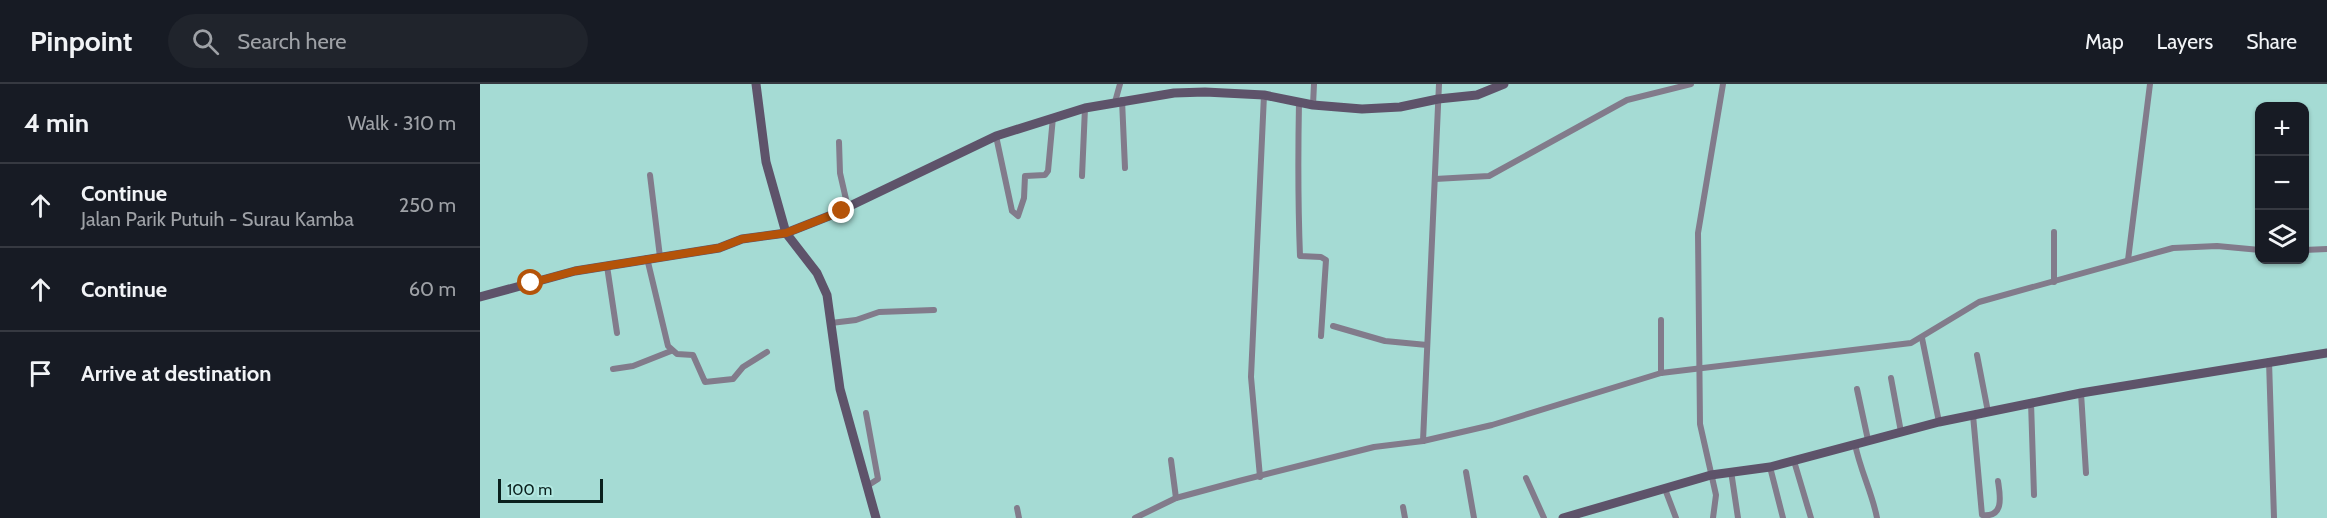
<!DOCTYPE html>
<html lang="en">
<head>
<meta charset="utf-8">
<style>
  body { margin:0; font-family:Cabin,sans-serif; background:#20242c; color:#f1f3f6 }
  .controls { position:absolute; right:18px; top:18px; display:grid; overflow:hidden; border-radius:12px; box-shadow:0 2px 4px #0004 }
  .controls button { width:54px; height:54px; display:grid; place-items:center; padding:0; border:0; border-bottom:2px solid #363941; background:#171b24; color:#f1f3f6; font:30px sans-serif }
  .scale { position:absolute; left:18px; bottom:15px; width:105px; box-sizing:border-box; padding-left:6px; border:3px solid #0a201d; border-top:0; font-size:16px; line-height:21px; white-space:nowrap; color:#0a201d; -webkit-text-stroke:4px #b2e8e1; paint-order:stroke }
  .stop { position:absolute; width:18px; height:18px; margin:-14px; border:4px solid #b45309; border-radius:50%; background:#fff }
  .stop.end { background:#b45309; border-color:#fff; box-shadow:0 2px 6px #0008 }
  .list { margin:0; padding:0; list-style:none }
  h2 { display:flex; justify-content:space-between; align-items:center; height:78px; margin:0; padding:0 24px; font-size:26px }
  h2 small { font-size:20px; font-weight:400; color:#9ea1a6 }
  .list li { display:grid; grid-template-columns:39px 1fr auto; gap:18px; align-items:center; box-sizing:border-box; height:84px; padding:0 24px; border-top:2px solid #363941 }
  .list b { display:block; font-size:22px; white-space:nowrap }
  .list p { margin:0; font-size:20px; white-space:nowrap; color:#9ea1a6 }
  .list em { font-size:20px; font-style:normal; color:#9ea1a6 }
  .icon { flex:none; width:33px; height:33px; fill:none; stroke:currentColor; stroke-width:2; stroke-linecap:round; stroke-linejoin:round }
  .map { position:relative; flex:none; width:1847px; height:434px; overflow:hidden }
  header { display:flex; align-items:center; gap:36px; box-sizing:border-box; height:84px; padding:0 30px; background:#171b24; border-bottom:2px solid #363941 }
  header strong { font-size:28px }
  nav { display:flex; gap:33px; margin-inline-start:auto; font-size:21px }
  .search { width:420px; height:54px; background:#20242c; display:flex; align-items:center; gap:15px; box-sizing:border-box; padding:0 21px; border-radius:33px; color:#9ea1a6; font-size:22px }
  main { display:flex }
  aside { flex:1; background:#171b24 }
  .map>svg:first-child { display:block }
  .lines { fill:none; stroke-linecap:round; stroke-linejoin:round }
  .street { stroke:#827b8b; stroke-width:6 }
  .secondary { stroke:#5e536a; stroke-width:9 }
  .route { stroke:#b45309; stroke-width:8 }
</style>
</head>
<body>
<header>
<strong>Pinpoint</strong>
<div class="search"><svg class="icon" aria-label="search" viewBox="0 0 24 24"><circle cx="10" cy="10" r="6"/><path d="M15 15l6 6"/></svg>Search here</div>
<nav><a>Map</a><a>Layers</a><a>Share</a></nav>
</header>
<main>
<aside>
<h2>4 min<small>Walk · 310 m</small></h2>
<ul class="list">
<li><svg class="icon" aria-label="ahead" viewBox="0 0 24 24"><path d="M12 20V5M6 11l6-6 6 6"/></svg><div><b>Continue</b><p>Jalan Parik Putuih - Surau Kamba</p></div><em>250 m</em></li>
<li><svg class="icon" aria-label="ahead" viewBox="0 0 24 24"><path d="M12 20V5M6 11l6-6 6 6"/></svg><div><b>Continue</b></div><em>60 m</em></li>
<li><svg class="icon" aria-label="arrive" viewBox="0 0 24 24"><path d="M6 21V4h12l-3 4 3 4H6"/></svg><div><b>Arrive at destination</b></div></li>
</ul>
</aside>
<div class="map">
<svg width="1847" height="434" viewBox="0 0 1847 434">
  <rect width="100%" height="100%" fill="#a5dbd4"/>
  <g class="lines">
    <!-- street -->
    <g class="street">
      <polyline points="642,16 645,84"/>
      <polyline points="635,18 640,0"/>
      <path d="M819,18C818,70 818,121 820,172L841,173L846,176L841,252"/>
      <polyline points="833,21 834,0"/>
      <polyline points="516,52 532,127 538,132 544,114 545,92 565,91 568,87 573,33"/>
      <polyline points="359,58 360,89 368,124"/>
      <polyline points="170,91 180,173"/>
      <polyline points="602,92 605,24"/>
      <polyline points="955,95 1009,92 1147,16 1211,0"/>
      <polyline points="1574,148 1574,198"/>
      <polyline points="1824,166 1847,165"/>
      <polyline points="167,174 188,262 197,270 213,271 225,298 253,295 263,283 287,268"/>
      <polyline points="1648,176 1670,0"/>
      <polyline points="127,182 137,249"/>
      <polyline points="351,239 376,236 399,228 454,226"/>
      <polyline points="853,242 905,257 947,261"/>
      <polyline points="1442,254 1459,338"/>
      <polyline points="1497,271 1508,328"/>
      <polyline points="1789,277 1794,434"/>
      <polyline points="133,285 153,282 191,267"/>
      <polyline points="1181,289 1181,236"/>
      <polyline points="1411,294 1421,348"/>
      <polyline points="1377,305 1388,356"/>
      <polyline points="1601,309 1606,389"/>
      <polyline points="1551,318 1554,411"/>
      <polyline points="386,329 398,395 387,402"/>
      <path d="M1493,331L1502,431C1525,434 1520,411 1518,397"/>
      <polyline points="943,357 959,0"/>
      <path d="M1375,360C1380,386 1392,408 1397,434"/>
      <polyline points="691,376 696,414"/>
      <polyline points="1314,377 1331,434"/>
      <polyline points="1290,383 1303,434"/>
      <polyline points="1251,387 1258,434"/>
      <polyline points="986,388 994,434"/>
      <polyline points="780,393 771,293 784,11"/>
      <polyline points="1046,394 1064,434"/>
      <polyline points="1185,405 1196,434"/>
      <polyline points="923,423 925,434"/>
      <polyline points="537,424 539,434"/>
      <polyline points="655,434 696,414 759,397 894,363 943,357 1012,341 1181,289 1431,259 1499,218 1693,164 1737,162 1780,166"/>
      <polyline points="1233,434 1236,411 1220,340 1218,149 1243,0"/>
    </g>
    <!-- secondary -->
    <g class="secondary">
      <polyline points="276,0 286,78 306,149 337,189 347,211 360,305 396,434"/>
      <polyline points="0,213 95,187 239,164 262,155 306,149 349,132 516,52 605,24 694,9 725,8 784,11 833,21 882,25 920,23 958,15 997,11 1024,0"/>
      <polyline points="1083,434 1231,391 1290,383 1459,338 1601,309 1847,269"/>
    </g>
  </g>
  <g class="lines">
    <!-- route -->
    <polyline class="route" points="51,199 95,187 239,164 262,155 306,149 362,127"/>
  </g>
</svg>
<div class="controls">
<button>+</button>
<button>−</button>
<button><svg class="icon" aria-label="layers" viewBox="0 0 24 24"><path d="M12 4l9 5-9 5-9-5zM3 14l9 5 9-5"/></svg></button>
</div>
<div class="scale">100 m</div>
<div class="stop" style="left:51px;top:199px"></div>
<div class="stop end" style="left:362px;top:127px"></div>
</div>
</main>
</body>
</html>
